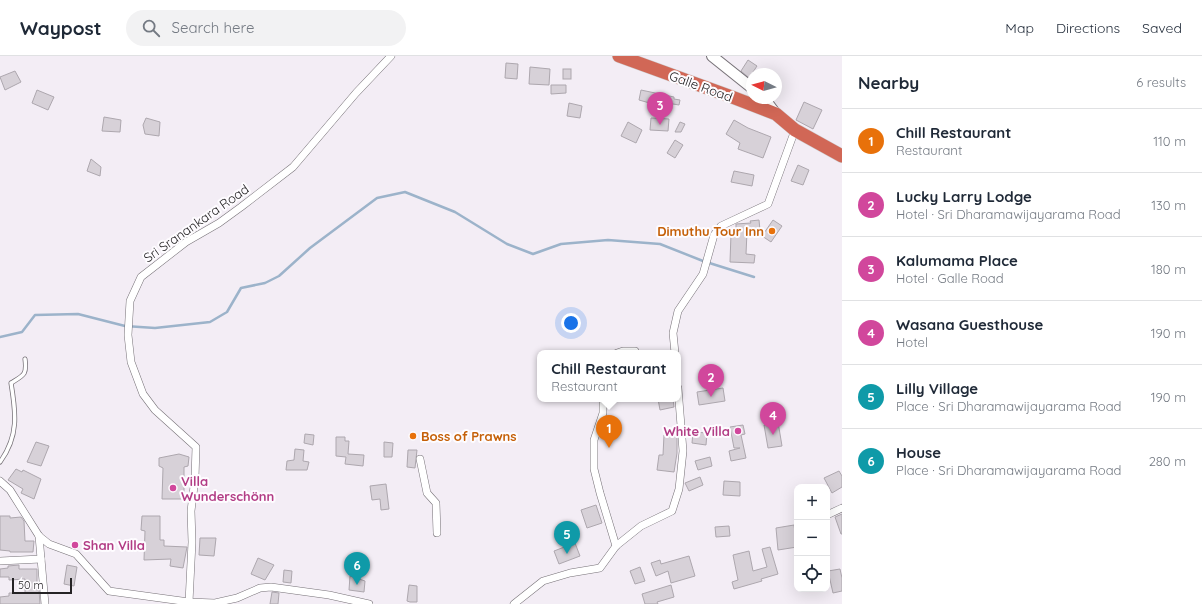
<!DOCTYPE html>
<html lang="en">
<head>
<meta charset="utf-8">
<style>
  body { margin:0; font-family:Quicksand,sans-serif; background:#f2f2f3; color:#1f2937 }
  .controls { position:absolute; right:12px; bottom:12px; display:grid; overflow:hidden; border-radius:8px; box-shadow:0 4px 16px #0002 }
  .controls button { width:36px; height:36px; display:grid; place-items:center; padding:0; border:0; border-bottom:1px solid #e0e1e3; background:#fff; color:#1f2937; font:20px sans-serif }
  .compass { position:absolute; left:746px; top:12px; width:36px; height:36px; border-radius:50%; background:#fff; box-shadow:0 4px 16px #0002; rotate:275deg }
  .scale { position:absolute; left:12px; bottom:10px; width:60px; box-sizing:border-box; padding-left:4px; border:2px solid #252325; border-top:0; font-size:11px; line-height:14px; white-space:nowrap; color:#252325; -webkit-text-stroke:3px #fefcff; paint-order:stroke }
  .you { position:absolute; left:571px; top:267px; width:14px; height:14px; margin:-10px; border:3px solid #fff; border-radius:50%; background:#1a73e8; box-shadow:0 0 0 6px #1a73e833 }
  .badge { display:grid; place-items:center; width:26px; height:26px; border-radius:50%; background:#2563eb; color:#fff; font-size:13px; font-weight:700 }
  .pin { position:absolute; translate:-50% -33px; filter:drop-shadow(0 1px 2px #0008) }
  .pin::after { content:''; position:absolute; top:21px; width:14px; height:12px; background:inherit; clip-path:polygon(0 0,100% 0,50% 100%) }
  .popup { position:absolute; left:537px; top:294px; width:144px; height:52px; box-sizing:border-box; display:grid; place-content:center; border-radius:8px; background:#fff; filter:drop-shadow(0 1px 3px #0005); font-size:13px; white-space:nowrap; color:#747a83 }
  .popup b { font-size:15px; color:#1f2937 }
  .popup::after { content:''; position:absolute; left:50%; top:100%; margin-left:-8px; border:8px solid transparent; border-top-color:#fff }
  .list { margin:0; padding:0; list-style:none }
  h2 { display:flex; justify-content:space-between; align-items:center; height:52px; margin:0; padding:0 16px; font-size:17px }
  h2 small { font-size:13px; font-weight:400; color:#747a83 }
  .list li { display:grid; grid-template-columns:26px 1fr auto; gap:12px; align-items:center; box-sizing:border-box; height:64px; padding:0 16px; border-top:1px solid #e0e1e3 }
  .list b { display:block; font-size:15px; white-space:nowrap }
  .list p { margin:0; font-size:13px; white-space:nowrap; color:#747a83 }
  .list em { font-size:13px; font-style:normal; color:#747a83 }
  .icon { flex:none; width:22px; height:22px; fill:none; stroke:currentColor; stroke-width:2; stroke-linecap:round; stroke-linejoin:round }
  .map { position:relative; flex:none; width:842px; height:548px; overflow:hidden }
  header { display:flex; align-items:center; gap:24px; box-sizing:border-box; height:56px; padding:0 20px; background:#fff; border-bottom:1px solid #e0e1e3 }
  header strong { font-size:19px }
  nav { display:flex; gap:22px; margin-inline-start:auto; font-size:14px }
  .search { width:280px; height:36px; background:#f2f2f3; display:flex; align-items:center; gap:10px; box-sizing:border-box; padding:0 14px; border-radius:22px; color:#747a83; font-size:15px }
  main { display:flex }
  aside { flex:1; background:#fff }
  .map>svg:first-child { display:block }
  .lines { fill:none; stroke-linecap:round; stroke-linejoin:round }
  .stream { stroke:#9cb3ca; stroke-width:2.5 }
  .building { fill:#d7d1d8; stroke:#ada7ae }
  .lane-casing { stroke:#767177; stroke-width:5 }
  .street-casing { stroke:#767177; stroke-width:8 }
  .secondary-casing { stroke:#767177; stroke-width:12 }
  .highway-casing { stroke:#cfcfcf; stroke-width:14 }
  .lane { stroke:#fff; stroke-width:3.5 }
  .street { stroke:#fff; stroke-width:7 }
  .secondary { stroke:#fff; stroke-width:10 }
  .highway { stroke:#d16756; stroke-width:13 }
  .food-dot { fill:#e8710a; stroke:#fefcff; stroke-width:1.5 }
  .hotel-dot { fill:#d1479c; stroke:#fefcff; stroke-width:1.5 }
  .labels { text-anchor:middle; stroke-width:4; stroke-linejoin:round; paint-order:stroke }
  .street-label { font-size:13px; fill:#252325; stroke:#fefcff }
  .food-label { font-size:13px; font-weight:bold; fill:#c56008; stroke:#fefcff; text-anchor:end }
  .hotel-label { font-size:13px; font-weight:bold; fill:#b23c85; stroke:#fefcff; text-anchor:start }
</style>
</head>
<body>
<header>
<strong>Waypost</strong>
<div class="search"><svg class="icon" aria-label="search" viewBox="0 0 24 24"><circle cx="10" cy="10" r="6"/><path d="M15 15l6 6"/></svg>Search here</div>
<nav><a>Map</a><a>Directions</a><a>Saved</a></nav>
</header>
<main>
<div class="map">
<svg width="842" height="548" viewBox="0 0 842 548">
  <rect width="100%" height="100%" fill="#f3edf5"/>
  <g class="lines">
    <!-- stream -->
    <polyline class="stream" points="0,281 22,276 35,259 78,258 125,270 155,272 210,266 227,256 241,232 265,227 279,220 310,192 377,142 405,136 455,156 507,188 533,198 561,188 608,184 660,188 703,205 754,221"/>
  </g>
  <!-- building -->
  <g class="building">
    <polygon points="748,4 757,10 749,22 741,15"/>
    <polygon points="506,7 518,8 517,23 505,22"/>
    <polygon points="530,11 550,13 549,29 529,28"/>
    <rect x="563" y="13" width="8" height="10"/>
    <polygon points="15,15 21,26 5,34 0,21"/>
    <polygon points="551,29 566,29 566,37 551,38"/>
    <polygon points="37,34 54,41 48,54 32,47"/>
    <polygon points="641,34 674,41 674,43 680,44 679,49 661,46 660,50 639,44"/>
    <polygon points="804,46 822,54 813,73 796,64"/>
    <polygon points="569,47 582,50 580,62 567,60"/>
    <polygon points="104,61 121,64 120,76 102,75"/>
    <polygon points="146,62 160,66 159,80 145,78 143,69"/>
    <polygon points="651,62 669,63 668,75 650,74"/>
    <polygon points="734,64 748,72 771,81 763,102 738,93 740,87 726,78"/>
    <polygon points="628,66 642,74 636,87 621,80"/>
    <polygon points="680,66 685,68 681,76 675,76"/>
    <polygon points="675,84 683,89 675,102 667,97"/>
    <polygon points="91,103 101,111 100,120 87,115"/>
    <polygon points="798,109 809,114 803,129 791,125"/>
    <polygon points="734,115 754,119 752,130 731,126"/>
    <polygon points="759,164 760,174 747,176 746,198 755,199 754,207 730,206 731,178 736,179 736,168 751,167 750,165"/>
    <polygon points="773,164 782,170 771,186 762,180"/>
    <polygon points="723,332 725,345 699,349 697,336"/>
    <polygon points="658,343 673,343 674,351 660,354"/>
    <polygon points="778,366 782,390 768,392 764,369"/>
    <polygon points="743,369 745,378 741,379 746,402 731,405 729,395 740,392 734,392 730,371"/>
    <polygon points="693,376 707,377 706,389 692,387"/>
    <polygon points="305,378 314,379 313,389 304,387"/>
    <polygon points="664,379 677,380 677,397 674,416 657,414 659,399 663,399"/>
    <polygon points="336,381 345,381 345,385 349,385 348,398 364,399 363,410 345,408 346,401 336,400"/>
    <polygon points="36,386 49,390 41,410 27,406"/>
    <polygon points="384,386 393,387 392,401 384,401"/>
    <polygon points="295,393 304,394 303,405 309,406 307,414 286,414 287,405 294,404"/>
    <polygon points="408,394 417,394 415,412 407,411"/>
    <polygon points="179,398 189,401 188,410 184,411 184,443 162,443 163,412 159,410 159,402"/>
    <polygon points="710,401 712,410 698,414 695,405"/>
    <polygon points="16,413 22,416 23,414 41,423 34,443 21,437 23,433 8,424"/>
    <polygon points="839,415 842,420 842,431 832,437 824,422"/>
    <polygon points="700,421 703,429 689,435 685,427"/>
    <polygon points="724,425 740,426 740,440 723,439"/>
    <polygon points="386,428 389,453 381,454 380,443 372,444 370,430"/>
    <polygon points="596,449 602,467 587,472 581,454"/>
    <polygon points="842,458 842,478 841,478 835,461"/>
    <polygon points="0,460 10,460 10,462 21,461 24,465 25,485 34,485 33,496 10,496 10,495 0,494"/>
    <polygon points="142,460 160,460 160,484 164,484 164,490 187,491 183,512 170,510 171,503 144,504 145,475 141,474"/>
    <polygon points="794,469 797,491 778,494 776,472"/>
    <polygon points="729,470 730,480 716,481 715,471"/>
    <polygon points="200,482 216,482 214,500 199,499"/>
    <polygon points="575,487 580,500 559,508 554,495"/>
    <polygon points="770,491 778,518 761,523 762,525 734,533 732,526 738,524 733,499 749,495 753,515 767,511 762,493"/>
    <polygon points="689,500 695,520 671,527 668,515 656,520 651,507 660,504 661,508"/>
    <polygon points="258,502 274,509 265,524 251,518"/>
    <polygon points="19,509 19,513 37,513 37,534 39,534 40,548 0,548 0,541 9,540 9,537 25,537 25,523 9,524 9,521 0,521 0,513 8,512 8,510"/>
    <polygon points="67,509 77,511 74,530 64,528"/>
    <polygon points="640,511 645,525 635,528 630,515"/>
    <polygon points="840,513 842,522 842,535 833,537 828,515"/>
    <polygon points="284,514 292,515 291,527 283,526"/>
    <polygon points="350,520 365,525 364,536 349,534"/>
    <polygon points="409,529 417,530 417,546 410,546 407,545"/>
    <polygon points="671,529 674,541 657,546 658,548 645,548 642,538"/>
    <polygon points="272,536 279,537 278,548 270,548"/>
  </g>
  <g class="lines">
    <defs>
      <path id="lane" d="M0,406C19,380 16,357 11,327C24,319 27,319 25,303"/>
      <g id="street">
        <polyline points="617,297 623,295 635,295"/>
        <polyline points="675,297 673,277 678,255 703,218 714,179 721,170 768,148 795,74"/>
        <polyline points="603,343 603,357 594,384 594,413 600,437 616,490"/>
        <polyline points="420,403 427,437 436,447 437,477"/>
        <polyline points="0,425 10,434 39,480 49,488 76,498 109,535 189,546 215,547 237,542 260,532 271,531 329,539 369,548"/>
        <polyline points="827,459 842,452"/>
        <polyline points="39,480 45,548"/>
        <polyline points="0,505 41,503"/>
        <polyline points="189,546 192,486 191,455 195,422 196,391 155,354 143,338 131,306 128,279 130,245 141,221 186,186 219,167 241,151 293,111 356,37 391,0"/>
        <polyline points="514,548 543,525 570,517 600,512 616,490 641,470 672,455 679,433 683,395 678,332"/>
      </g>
      <g id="secondary">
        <polyline points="712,0 752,32"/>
        <polyline points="764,42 776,58"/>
      </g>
      <polyline id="highway" points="619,0 732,41 776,58 795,74 842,100"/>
    </defs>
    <!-- lane casing -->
    <use href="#lane" class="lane-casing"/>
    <!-- street casing -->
    <use href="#street" class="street-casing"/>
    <!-- secondary casing -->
    <use href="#secondary" class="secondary-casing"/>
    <!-- highway casing -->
    <use href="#highway" class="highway-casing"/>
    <!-- lane -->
    <use href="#lane" class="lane"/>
    <!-- street -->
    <use href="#street" class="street"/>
    <!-- secondary -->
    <use href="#secondary" class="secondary"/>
    <!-- highway -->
    <use href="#highway" class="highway"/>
  </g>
  <!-- markers -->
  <g class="food-dot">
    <circle cx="772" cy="175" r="4"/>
    <circle cx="413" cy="380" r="4"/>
  </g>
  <g class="hotel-dot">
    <circle cx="738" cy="375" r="4"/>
    <circle cx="173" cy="432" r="4"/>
    <circle cx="75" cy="489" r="4"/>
  </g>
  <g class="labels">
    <!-- street labels -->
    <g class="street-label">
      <text transform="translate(701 30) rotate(20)" y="5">Galle Road</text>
      <text transform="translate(196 167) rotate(-35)" y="5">Sri Sranankara Road</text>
    </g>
    <!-- food labels -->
    <g class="food-label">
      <text x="764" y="180">Dimuthu Tour Inn</text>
      <text x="421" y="385" text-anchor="start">Boss of Prawns</text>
    </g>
    <!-- hotel labels -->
    <g class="hotel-label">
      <text x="730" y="380" text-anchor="end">White Villa</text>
      <text x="181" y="430">Villa<tspan x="181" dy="15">Wunderschönn</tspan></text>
      <text x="83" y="494">Shan Villa</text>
    </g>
  </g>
</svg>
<div class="controls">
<button>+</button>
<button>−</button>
<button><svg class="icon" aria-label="locate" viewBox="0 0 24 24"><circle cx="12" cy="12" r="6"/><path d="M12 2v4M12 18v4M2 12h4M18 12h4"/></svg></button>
</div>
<svg class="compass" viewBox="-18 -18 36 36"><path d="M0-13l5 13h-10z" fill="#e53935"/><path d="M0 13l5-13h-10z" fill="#747a83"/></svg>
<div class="scale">50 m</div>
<div class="you"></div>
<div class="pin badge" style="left:609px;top:392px;background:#e8710a">1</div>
<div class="popup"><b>Chill Restaurant</b>Restaurant</div>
<div class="pin badge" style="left:711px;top:341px;background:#d1479c">2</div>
<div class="pin badge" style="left:660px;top:69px;background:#d1479c">3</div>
<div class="pin badge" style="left:773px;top:379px;background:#d1479c">4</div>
<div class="pin badge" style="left:567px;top:498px;background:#0f9aa8">5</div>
<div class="pin badge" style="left:357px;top:529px;background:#0f9aa8">6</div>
</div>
<aside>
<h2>Nearby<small>6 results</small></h2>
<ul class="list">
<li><span class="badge" style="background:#e8710a">1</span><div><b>Chill Restaurant</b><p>Restaurant</p></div><em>110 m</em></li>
<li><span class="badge" style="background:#d1479c">2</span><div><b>Lucky Larry Lodge</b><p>Hotel · Sri Dharamawijayarama Road</p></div><em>130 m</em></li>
<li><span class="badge" style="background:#d1479c">3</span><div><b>Kalumama Place</b><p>Hotel · Galle Road</p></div><em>180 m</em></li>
<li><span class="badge" style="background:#d1479c">4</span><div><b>Wasana Guesthouse</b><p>Hotel</p></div><em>190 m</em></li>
<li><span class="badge" style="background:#0f9aa8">5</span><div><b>Lilly Village</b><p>Place · Sri Dharamawijayarama Road</p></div><em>190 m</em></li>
<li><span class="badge" style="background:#0f9aa8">6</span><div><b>House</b><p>Place · Sri Dharamawijayarama Road</p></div><em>280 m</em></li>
</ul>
</aside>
</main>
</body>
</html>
